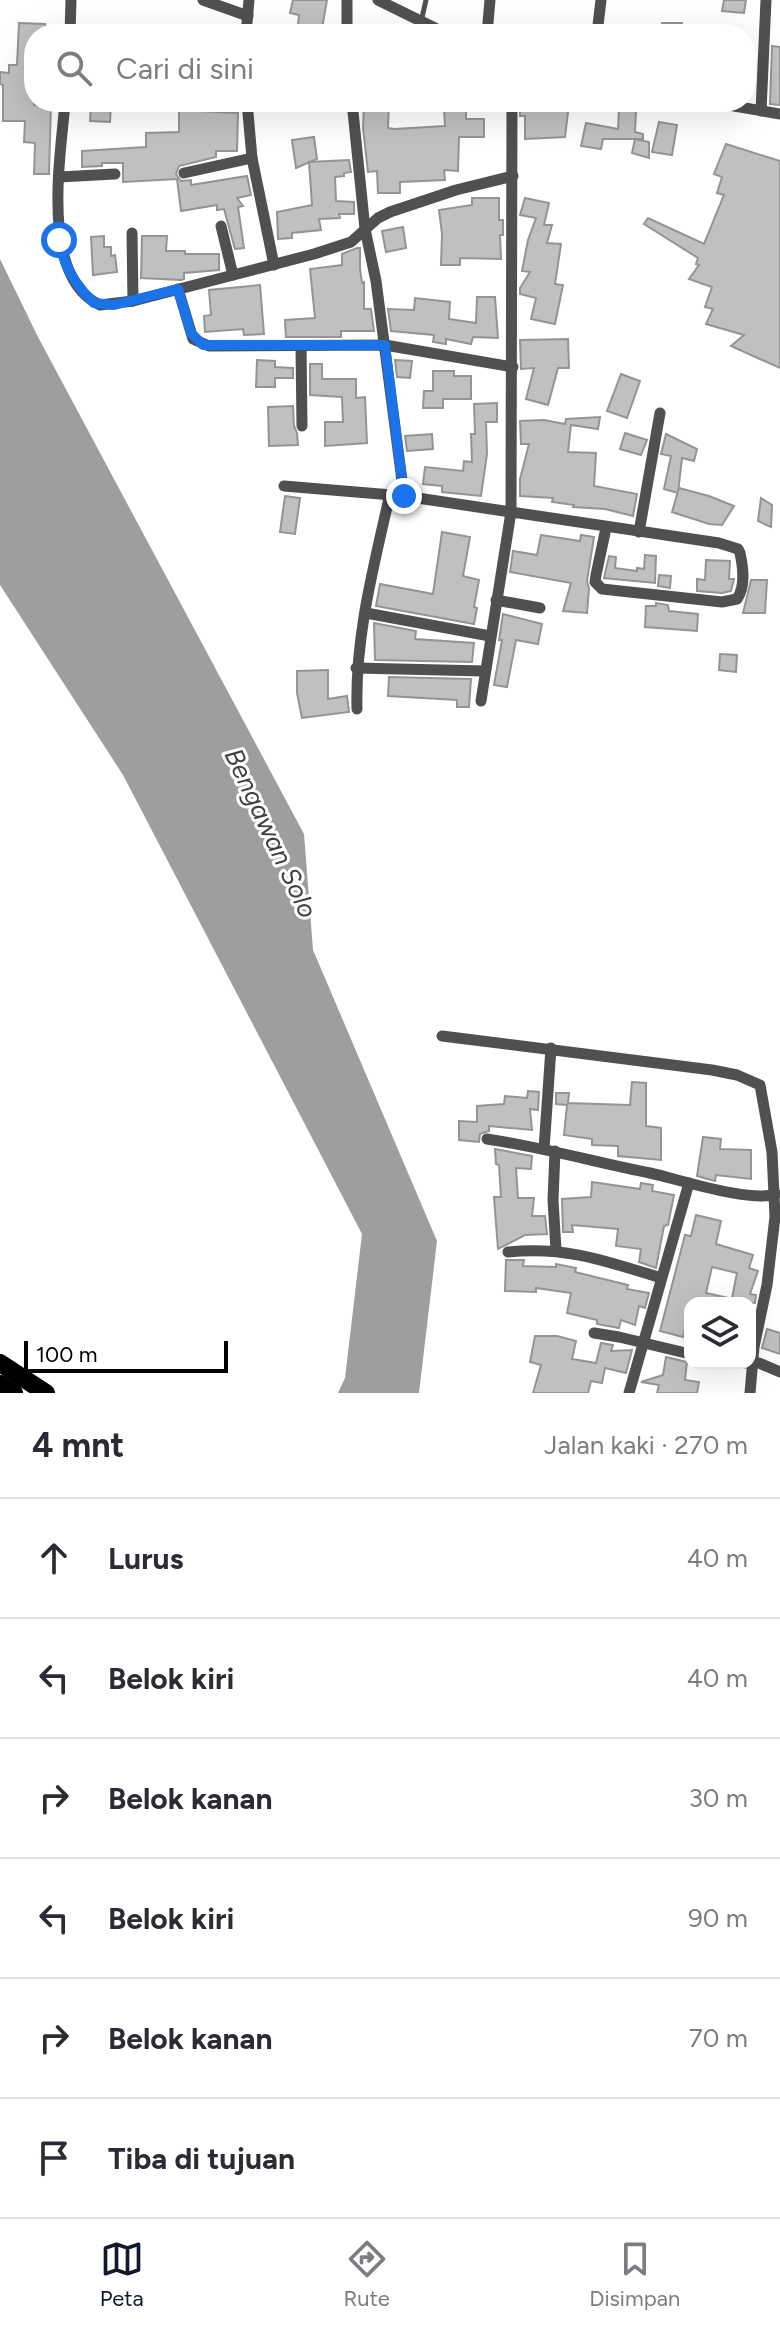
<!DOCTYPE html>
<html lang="id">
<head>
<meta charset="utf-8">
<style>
  body { margin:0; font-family:Figtree,sans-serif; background:#f7f7f7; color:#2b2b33 }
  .controls { position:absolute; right:24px; bottom:24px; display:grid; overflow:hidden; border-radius:16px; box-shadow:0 8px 32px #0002 }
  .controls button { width:72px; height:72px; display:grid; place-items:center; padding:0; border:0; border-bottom:2px solid #e1e1e2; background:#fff; color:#2b2b33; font:40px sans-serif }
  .scale { position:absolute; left:24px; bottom:20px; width:204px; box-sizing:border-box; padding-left:8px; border:4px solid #000; border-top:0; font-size:22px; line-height:28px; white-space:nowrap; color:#000; -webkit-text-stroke:6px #fff; paint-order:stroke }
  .stop { position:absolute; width:24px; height:24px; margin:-18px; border:6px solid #1a73e8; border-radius:50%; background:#fff }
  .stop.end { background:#1a73e8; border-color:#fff; box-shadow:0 2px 8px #0008 }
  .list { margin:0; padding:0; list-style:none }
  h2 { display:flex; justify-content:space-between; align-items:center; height:104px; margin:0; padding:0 32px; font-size:34px }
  h2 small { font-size:26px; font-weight:400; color:#7c7c81 }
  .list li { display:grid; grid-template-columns:52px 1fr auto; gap:24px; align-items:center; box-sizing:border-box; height:120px; padding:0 32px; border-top:2px solid #e1e1e2 }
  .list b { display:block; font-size:30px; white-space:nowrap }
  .list em { font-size:26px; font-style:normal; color:#7c7c81 }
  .icon { flex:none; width:44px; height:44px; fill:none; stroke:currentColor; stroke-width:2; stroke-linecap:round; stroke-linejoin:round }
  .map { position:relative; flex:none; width:780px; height:1393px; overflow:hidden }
  .search { position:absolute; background:#fff; box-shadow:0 8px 32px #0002; left:24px; right:24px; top:24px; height:88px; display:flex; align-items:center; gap:20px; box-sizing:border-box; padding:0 28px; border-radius:32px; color:#7c7c81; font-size:30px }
  .sheet { height:824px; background:#fff }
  nav { display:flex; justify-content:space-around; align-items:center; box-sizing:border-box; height:112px; border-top:2px solid #e1e1e2; background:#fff; font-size:22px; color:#7c7c81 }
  nav a { display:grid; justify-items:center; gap:4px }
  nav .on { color:#111827 }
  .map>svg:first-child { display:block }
  .water { fill:#9e9e9e }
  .building { fill:#c0c0c0; stroke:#949494; stroke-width:2 }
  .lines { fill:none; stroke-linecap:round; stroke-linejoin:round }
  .service { stroke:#505050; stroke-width:5 }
  .minor { stroke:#505050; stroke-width:11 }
  .trunk { stroke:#000; stroke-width:18 }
  .route { stroke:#1a73e8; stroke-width:10 }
  .labels { text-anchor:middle; stroke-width:6; stroke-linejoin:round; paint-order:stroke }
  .water-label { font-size:26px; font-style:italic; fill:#3f3f3f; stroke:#fff }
</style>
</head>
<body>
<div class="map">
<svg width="780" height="1393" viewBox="0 0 780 1393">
  <rect width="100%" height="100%" fill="#fff"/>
  <!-- water -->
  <polygon class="water" points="0,259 38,337 304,834 313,950 437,1241 419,1393 338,1393 345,1378 362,1234 123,775 0,585"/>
  <!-- building -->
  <g class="building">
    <polygon points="293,0 327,0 321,34 297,34 299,15 290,13"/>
    <polygon points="724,0 746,0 744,13 722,11"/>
    <polygon points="19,23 45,24 45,34 34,34 34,105 51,106 49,174 34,174 35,143 24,142 25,121 3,121 3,85 0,84 0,72 9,73 9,65 17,65"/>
    <polygon points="662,23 682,23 683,34 659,34"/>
    <polygon points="772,46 780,47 780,105 770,104"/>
    <polygon points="746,62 755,62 754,86 746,85"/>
    <polygon points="364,102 389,102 388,128 394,129 445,126 444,109 466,110 466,119 484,119 484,137 459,137 458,171 444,170 445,180 400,182 400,193 378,193 377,171 368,172 363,128"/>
    <polygon points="520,102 569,104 565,137 525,139 525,116 520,116"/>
    <polygon points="91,104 111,105 110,122 90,121"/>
    <polygon points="619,109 636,111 635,132 643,134 643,139 603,139 601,149 581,146 586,123 618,129"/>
    <polygon points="179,110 238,113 237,151 216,151 216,157 179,166 176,174 181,181 191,180 191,185 247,176 251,195 237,198 243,206 238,207 244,248 235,249 224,209 217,210 217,205 181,211 177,179 123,182 123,163 102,163 102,166 82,167 82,151 146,147 146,133 179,132"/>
    <polygon points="659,122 677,125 672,155 652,152"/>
    <polygon points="314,137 317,159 296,168 292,140"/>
    <polygon points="635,139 649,142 649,158 632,153"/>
    <polygon points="726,144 780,161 780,368 731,346 744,335 706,324 713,309 705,307 712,287 689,279 699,265 696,264 698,258 644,224 648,218 704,244 724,195 717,193 722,177 714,174"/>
    <polygon points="349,160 351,172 344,173 344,176 335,177 336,201 354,202 354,214 339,214 340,218 319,219 321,230 292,233 292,238 278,239 277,212 312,205 309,162"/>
    <polygon points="472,198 499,198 499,220 503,220 503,235 500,235 501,259 460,258 460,265 441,265 442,234 439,210 472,205"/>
    <polygon points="525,198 549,203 544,225 552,225 547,243 561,244 555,284 563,285 555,324 531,319 536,298 520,294 520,288 530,272 522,271 528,240 536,218 520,215"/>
    <polygon points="403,227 406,248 386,252 382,231"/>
    <polygon points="104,236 104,247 111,247 111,256 115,255 117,272 93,275 91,237"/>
    <polygon points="142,236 167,236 166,251 185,251 185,254 219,254 219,270 184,273 184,279 181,280 141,278"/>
    <polygon points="357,248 360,248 360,269 362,283 364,282 364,309 371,309 374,331 341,331 341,337 286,337 285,320 315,318 310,269 342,265 342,254"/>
    <polygon points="260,285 264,334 244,335 243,329 205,332 204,316 211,315 209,290"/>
    <polygon points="477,297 495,297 498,338 473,337 471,344 446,339 446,344 433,342 434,335 391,331 388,309 414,310 415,298 450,302 449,319 476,323"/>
    <polygon points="568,339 569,368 558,368 548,405 526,399 534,368 521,369 520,340"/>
    <polygon points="257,360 275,361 275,367 293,368 293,378 275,378 275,387 256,387"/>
    <polygon points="395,360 412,361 410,378 397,377"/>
    <polygon points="310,364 322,364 322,379 356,379 356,398 365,397 367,443 325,446 325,422 343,422 342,397 310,395"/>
    <polygon points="433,371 454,371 454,376 471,376 471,399 443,399 443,408 423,408 424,391 433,391"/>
    <polygon points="621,374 640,381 627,418 607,411"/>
    <polygon points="497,403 497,422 486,422 487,454 481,496 442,492 442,486 423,484 425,467 463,471 464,461 472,462 471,434 475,434 474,404"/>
    <polygon points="293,406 294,426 297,433 298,445 269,446 268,407"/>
    <polygon points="600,417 598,429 571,425 568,452 596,453 594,486 637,494 633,516 605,509 573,507 574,505 552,502 553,498 520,496 520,479 529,444 521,444 520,421 544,420 565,424 566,419"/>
    <polygon points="625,433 647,440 641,455 620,449"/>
    <polygon points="432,434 433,449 407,451 405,436"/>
    <polygon points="666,434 697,449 694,461 682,458 678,493 664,489 671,456 661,454"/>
    <polygon points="679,488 709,496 734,506 722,525 709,524 672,512"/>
    <polygon points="285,496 300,498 295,534 280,532"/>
    <polygon points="761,498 772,505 771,527 758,521"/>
    <polygon points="442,532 470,537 463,576 479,580 474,607 477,608 474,624 376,606 380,584 433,594"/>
    <polygon points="541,535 580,541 581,535 594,537 587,581 589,588 587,613 563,611 571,583 510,572 513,551 537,555"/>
    <polygon points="645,555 656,556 655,583 604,578 609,556 616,557 615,568 637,571 637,568 644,569"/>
    <polygon points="706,560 730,561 729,579 734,579 731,591 722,593 697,591 697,579 705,580"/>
    <polygon points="659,575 671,576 670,588 658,586"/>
    <polygon points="751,580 767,580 765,613 743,613"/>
    <polygon points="656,603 668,605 669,611 698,614 697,631 645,627 646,606 656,606"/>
    <polygon points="503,614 542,624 538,644 516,640 507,687 494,685 502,640 499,640"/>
    <polygon points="374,623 416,631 415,639 474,643 472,662 375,660"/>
    <polygon points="720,654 737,655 736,672 719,670"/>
    <polygon points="328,670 328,699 347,696 349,712 302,718 297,693 297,671"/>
    <polygon points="389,677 471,679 469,707 457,707 457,700 388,696"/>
    <polygon points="632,1082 646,1083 646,1126 661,1128 661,1160 618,1156 618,1146 592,1145 592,1139 564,1135 567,1105 556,1104 556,1093 569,1093 568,1103 630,1105"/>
    <polygon points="528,1091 539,1092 538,1110 530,1109 532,1130 489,1126 489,1131 480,1134 479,1142 459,1140 459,1121 477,1122 477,1106 504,1104 505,1096 527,1098"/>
    <polygon points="703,1137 721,1139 720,1149 751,1150 751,1179 716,1175 715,1181 697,1176"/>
    <polygon points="495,1149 532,1156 531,1169 516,1168 518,1198 534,1198 532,1216 545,1216 547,1234 525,1235 498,1249 494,1197 501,1197 499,1165 496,1164"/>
    <polygon points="592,1182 640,1189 641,1183 653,1185 652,1191 674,1195 668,1225 664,1226 656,1268 639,1262 641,1249 616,1246 618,1229 572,1225 573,1232 563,1232 562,1199 591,1197"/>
    <polygon points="696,1215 721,1221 716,1244 753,1255 749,1268 758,1271 750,1294 756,1295 755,1303 731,1303 737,1273 712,1267 706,1293 729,1298 729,1303 690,1303 683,1337 660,1331 685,1235 691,1236"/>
    <polygon points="506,1260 524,1260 523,1266 556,1267 556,1264 576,1268 575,1272 628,1285 627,1289 649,1293 645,1308 639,1306 635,1325 621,1320 619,1328 597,1324 597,1320 567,1313 571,1293 536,1288 536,1292 505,1291"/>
    <polygon points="767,1329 780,1333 780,1354 762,1348"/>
    <polygon points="535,1336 557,1336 576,1341 572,1359 596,1363 601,1343 613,1345 611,1351 632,1350 626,1373 605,1368 602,1383 591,1381 588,1393 533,1393 541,1365 530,1362"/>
    <polygon points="666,1357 687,1362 685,1380 699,1382 697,1393 657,1393 659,1385 641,1382 663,1375"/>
  </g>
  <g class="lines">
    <!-- service -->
    <polyline class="service" points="421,22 426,0"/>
    <!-- minor -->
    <g class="minor">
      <polyline points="203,0 248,16"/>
      <polyline points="347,0 347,34"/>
      <polyline points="378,0 447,34"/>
      <polyline points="70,34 71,0"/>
      <polyline points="246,34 249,0"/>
      <polyline points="487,34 490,0"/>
      <polyline points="597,34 601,0"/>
      <path d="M65,102C61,155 39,277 100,305L133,301L314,254L351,242L378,218L390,212L456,190L513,176"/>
      <polyline points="247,102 252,158 274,265"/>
      <polyline points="352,102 365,229 376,281 404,496"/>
      <polyline points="711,102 780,114"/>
      <polyline points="761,111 766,0"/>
      <polyline points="184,173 252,158"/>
      <polyline points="59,177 115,174"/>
      <polyline points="221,226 233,275"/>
      <polyline points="132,233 133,301"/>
      <polyline points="178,289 193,339 209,346 385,345 513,367"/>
      <polyline points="301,346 302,426"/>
      <path d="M284,486L404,496L719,543L738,549L740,553C743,567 746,586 737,599L722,602L602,589L595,582L596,575L606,528"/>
      <polyline points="639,532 660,413"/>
      <polyline points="496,600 540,608"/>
      <polyline points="366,613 490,636"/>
      <polyline points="356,668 484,671"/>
      <polyline points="481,701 511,512 512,102"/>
      <path d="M357,709C355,636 374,565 390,494"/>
      <polyline points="442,1036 712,1070 737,1075 760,1085 772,1152 775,1217 767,1285 754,1347 750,1393"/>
      <path d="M487,1139C542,1147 595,1162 650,1173C678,1179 750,1203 776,1194"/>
      <polyline points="544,1149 551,1048"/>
      <polyline points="555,1151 553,1200 556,1250"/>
      <path d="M508,1252C566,1246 606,1261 661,1278"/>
      <polyline points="594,1333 619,1337 690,1354"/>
      <polyline points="734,1363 759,1363 780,1372"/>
      <polyline points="629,1393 689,1183"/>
    </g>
    <!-- trunk -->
    <g class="trunk">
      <polyline points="0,1363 46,1393"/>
      <polyline points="0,1384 14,1393"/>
    </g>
  </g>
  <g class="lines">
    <!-- route -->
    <path class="route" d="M59,240C63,264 76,286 94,303L114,305L178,289L191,333L203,345H385L404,496"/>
  </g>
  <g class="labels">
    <!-- water labels -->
    <g class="water-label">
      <text transform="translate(271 833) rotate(65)" y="9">Bengawan Solo</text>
    </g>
  </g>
</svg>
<div class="controls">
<button><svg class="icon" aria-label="layers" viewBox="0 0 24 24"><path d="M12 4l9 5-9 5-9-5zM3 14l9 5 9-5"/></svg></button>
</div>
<div class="scale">100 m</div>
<div class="stop" style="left:59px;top:240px"></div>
<div class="stop end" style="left:404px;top:496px"></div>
<div class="search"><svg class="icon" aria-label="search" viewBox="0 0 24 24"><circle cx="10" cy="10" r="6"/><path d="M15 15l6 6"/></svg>Cari di sini</div>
</div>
<section class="sheet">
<h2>4 mnt<small>Jalan kaki · 270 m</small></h2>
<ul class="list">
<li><svg class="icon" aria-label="ahead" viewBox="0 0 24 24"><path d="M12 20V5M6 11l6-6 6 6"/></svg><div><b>Lurus</b></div><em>40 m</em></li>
<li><svg class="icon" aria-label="left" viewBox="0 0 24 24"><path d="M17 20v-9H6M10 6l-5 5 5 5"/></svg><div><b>Belok kiri</b></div><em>40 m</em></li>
<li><svg class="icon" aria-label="right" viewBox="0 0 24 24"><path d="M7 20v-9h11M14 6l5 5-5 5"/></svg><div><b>Belok kanan</b></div><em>30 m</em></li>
<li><svg class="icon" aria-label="left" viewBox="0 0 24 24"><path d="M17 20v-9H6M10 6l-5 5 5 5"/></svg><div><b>Belok kiri</b></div><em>90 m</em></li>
<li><svg class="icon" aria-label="right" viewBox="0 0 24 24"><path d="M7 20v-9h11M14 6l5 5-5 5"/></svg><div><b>Belok kanan</b></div><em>70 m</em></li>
<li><svg class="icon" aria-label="arrive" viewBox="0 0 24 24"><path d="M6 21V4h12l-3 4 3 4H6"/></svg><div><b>Tiba di tujuan</b></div></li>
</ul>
</section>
<nav>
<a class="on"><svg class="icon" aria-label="map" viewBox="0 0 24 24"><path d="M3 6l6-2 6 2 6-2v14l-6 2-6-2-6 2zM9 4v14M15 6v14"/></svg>Peta</a>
<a><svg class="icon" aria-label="directions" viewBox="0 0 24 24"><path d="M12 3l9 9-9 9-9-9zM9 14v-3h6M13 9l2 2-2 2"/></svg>Rute</a>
<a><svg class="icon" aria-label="saved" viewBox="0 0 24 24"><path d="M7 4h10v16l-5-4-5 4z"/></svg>Disimpan</a>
</nav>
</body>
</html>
